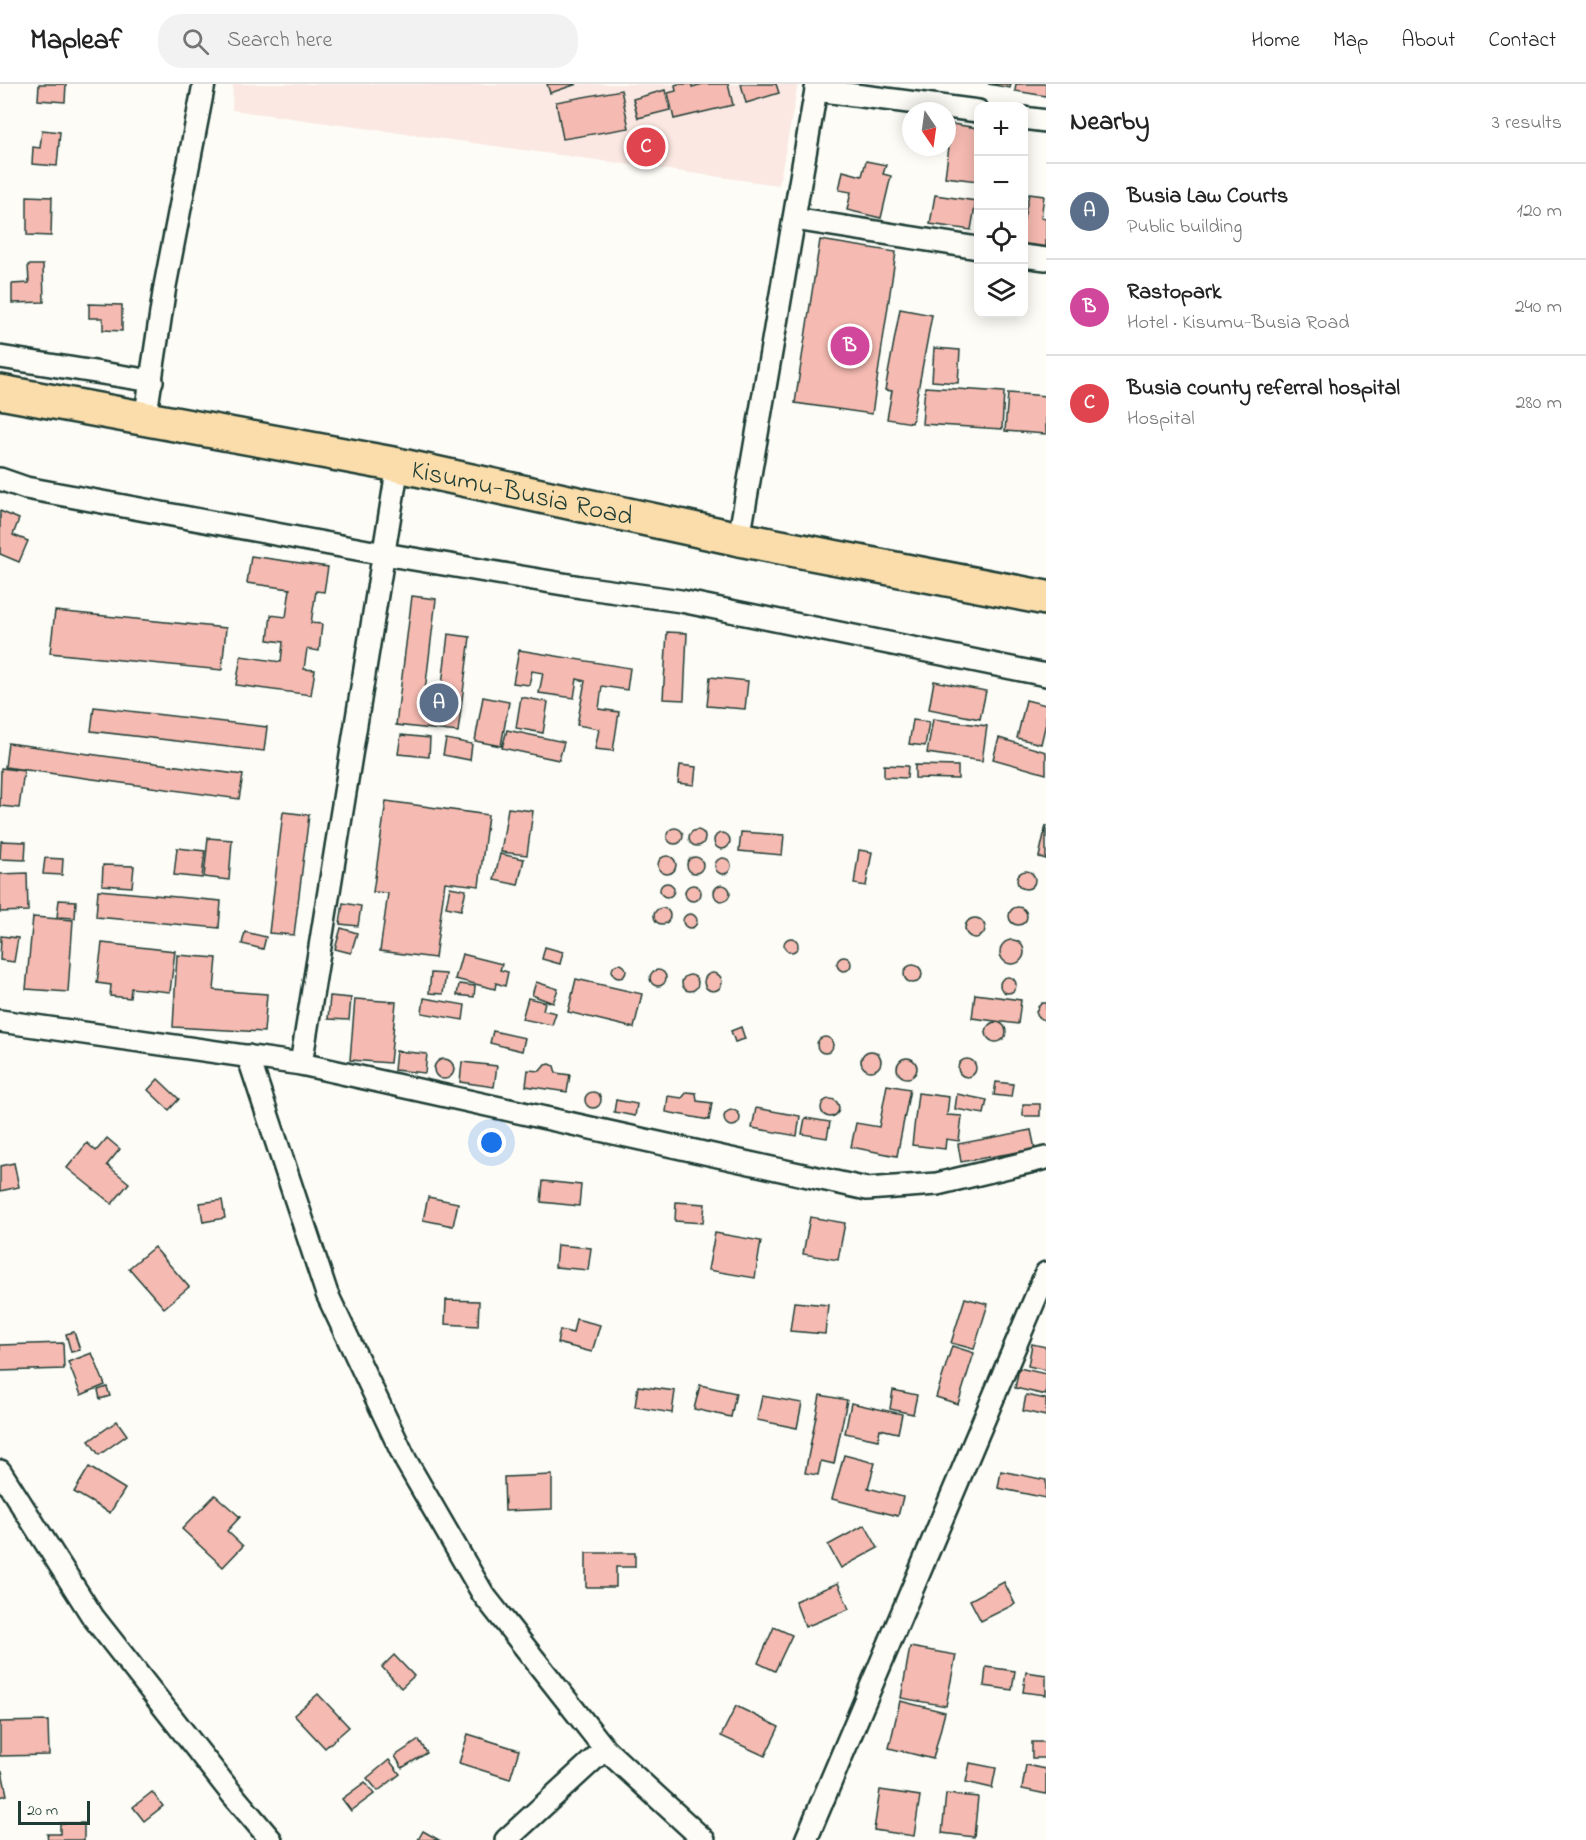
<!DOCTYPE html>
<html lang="en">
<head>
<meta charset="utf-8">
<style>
  body { margin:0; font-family:"Indie Flower",sans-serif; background:#f2f2f2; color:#222 }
  .controls { position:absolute; right:18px; top:18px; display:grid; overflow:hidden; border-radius:12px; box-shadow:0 3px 15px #0003 }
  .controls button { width:54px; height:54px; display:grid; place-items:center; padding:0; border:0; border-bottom:2px solid #e0e0e0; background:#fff; color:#222; font:30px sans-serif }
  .compass { position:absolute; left:902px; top:18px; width:54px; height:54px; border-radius:50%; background:#fff; box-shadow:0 3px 15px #0003; rotate:167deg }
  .scale { position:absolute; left:18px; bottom:15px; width:72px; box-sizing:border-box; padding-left:6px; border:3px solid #1f3d34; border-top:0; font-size:16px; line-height:21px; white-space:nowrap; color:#1f3d34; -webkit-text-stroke:4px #fdfcf7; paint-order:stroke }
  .you { position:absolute; left:492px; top:1059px; width:21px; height:21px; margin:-15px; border:4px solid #fff; border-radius:50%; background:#1a73e8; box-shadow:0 0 0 9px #1a73e833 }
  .badge { display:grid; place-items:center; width:39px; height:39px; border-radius:50%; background:#ea580c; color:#fff; font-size:20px; font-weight:700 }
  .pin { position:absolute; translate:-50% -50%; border:3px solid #fff; box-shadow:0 2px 6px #0006 }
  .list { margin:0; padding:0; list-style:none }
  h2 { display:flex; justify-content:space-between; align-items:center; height:78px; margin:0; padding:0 24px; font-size:26px }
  h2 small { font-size:20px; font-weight:400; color:#767676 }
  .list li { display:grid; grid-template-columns:39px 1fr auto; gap:18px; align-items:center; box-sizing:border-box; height:96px; padding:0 24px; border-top:2px solid #e0e0e0 }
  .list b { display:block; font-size:22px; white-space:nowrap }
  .list p { margin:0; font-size:20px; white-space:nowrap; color:#767676 }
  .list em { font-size:20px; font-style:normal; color:#767676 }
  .icon { flex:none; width:33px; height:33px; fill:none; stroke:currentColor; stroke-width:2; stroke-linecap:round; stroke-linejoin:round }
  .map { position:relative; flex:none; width:1046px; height:1756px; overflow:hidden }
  header { display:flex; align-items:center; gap:36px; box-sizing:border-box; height:84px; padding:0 30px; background:#fff; border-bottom:2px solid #e0e0e0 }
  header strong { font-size:28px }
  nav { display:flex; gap:33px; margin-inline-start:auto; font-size:21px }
  .search { width:420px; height:54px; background:#f2f2f2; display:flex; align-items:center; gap:15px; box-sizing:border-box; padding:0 21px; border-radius:24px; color:#767676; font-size:22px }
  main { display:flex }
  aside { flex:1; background:#fff }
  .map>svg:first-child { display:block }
  .built { fill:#fbe8e2 }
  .building { fill:#f5bab1; stroke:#1f3d34; stroke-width:1.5 }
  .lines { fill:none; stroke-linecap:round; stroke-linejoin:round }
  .minor-casing { stroke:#1f3d34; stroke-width:26 }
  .trunk-casing { stroke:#1f3d34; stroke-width:38 }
  .minor { stroke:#fdfcf7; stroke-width:21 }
  .trunk { stroke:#fbddab; stroke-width:33 }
  .labels { text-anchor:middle; stroke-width:6; stroke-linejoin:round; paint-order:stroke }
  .street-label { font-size:27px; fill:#1f3d34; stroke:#fdfcf7 }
</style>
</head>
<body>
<header>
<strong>Mapleaf</strong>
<div class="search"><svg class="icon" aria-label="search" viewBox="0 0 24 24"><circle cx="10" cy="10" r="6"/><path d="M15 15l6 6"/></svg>Search here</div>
<nav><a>Home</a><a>Map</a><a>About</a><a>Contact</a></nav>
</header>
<main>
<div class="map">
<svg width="1046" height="1756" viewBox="0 0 1046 1756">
  <rect width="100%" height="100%" fill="#fdfcf7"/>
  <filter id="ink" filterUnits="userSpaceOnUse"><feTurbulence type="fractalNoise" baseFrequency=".0167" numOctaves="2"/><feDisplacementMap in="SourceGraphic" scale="12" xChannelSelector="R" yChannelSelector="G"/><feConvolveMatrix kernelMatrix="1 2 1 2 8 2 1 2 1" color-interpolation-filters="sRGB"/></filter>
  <g filter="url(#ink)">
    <!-- built -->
    <polygon class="built" points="233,0 798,0 779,101 232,26"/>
    <!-- building -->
    <g class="building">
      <polygon points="39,0 66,0 65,18 38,16"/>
      <polygon points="547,0 577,0 550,9"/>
      <polygon points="678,0 692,0 692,3 703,0 728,0 733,21 674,35 668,9 676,7 675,1"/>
      <polygon points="741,0 776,0 779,9 746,19"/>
      <polygon points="988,0 1011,0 1010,4"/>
      <polygon points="1016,0 1046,0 1046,12 1015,7"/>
      <polygon points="621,6 629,44 563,55 556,18"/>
      <polygon points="665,6 670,26 638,34 633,15"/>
      <polygon points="952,40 978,44 978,97 945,93"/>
      <polygon points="42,46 60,48 57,82 32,80 33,63 40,64"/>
      <polygon points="866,77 886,81 883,90 891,92 881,134 847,126 851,108 839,106 843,87 862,92"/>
      <polygon points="1029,110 1044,112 1041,134 1046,135 1046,163 1023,160 1023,139"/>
      <polygon points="935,111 976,117 971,146 930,140"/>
      <polygon points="27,112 52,113 51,152 27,151"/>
      <polygon points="820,156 896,168 872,330 795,319"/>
      <polygon points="28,181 43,181 44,218 12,219 12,200 29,199"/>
      <polygon points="89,220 122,221 122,247 103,246 103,234 89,234"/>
      <polygon points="900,225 932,231 912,339 887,335 892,307 885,306"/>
      <polygon points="934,264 960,266 958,299 932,297"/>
      <polygon points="925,303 1004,308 1002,345 922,340"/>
      <polygon points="1008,309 1046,312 1046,350 1005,347"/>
      <polygon points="0,427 19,435 13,451 28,457 19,478 0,470"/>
      <polygon points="251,472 328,483 324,508 316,507 311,539 322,540 319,567 307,565 304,585 315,586 311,611 236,601 241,572 281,578 283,558 268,556 271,531 286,533 290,505 247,499"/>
      <polygon points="412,512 436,515 423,624 439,626 448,550 470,553 458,648 396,641"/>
      <polygon points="55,527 226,544 222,586 50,569"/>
      <polygon points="667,548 687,549 684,616 663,615"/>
      <polygon points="519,566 630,584 627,606 602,602 599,625 619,628 613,667 595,665 599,645 577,641 585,597 577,595 574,614 539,609 543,589 532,587 529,601 513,599"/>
      <polygon points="710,593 748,597 745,625 707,622"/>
      <polygon points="934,597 986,607 980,635 929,625"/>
      <polygon points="483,613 509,618 501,662 475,657"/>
      <polygon points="521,613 548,618 543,649 516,644"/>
      <polygon points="1026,616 1046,621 1046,639 1041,660 1017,654"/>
      <polygon points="94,623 267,643 264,667 91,647"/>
      <polygon points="933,635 987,642 982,677 927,669"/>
      <polygon points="913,636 929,638 925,662 909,660"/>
      <polygon points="507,646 564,658 559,676 502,664"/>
      <polygon points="401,651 430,654 429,673 398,670"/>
      <polygon points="999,654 1046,668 1046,690 993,675"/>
      <polygon points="446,655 472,660 470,676 443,671"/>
      <polygon points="8,659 243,691 239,715 5,683"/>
      <polygon points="680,681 696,683 694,701 678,699"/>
      <polygon points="884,681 908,682 907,694 884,693"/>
      <polygon points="915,681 958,682 958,695 915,694"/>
      <polygon points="1,684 24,687 19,724 0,722"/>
      <polygon points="386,717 488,731 479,802 445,798 435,874 380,867 388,809 373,808"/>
      <polygon points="508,724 533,727 527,771 501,768"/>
      <polygon points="283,728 309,731 294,851 269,849"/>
      <polygon points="1046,741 1046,775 1039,773"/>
      <circle cx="675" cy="752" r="8"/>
      <circle cx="697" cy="754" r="8"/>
      <polygon points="741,748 784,751 782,771 739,767"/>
      <circle cx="722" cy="757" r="8"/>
      <polygon points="208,754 232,756 229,796 204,793"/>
      <polygon points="1,757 26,758 25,776 0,775"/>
      <polygon points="177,764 205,767 202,794 174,791"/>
      <polygon points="859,766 872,768 866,802 854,800"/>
      <polygon points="500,770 524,775 518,801 494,796"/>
      <circle cx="667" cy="781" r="9"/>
      <circle cx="695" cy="781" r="8"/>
      <circle cx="723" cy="782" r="8"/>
      <polygon points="45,774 63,775 62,791 43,790"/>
      <polygon points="103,781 134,782 132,803 102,801"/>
      <circle cx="1026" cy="796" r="9"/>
      <polygon points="27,789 28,827 0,828 0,790"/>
      <circle cx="667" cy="806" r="7"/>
      <circle cx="693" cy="809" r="8"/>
      <circle cx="722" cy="809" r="8"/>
      <polygon points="450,803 466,806 461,826 446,823"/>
      <polygon points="98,806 221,817 219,844 96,833"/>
      <polygon points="59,816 76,817 75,834 57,833"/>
      <polygon points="343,819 361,822 358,842 340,840"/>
      <circle cx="1018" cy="832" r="9"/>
      <circle cx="662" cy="832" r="8"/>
      <circle cx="690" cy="837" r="7"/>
      <polygon points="33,833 73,836 68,908 26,905"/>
      <circle cx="975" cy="844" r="10"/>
      <polygon points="341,844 357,849 351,869 335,865"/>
      <polygon points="245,848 266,853 263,865 242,860"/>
      <polygon points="1,852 18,854 14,878 0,876"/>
      <circle cx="791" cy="861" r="7"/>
      <circle cx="1012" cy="868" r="12"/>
      <polygon points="102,859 175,867 170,908 131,904 130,914 110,912 111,901 97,899"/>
      <polygon points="545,863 563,868 560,880 542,875"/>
      <polygon points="462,870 502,880 500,886 508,888 505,902 496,899 495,905 455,895"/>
      <polygon points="177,871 217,874 214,906 267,910 264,948 173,943"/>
      <circle cx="844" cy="880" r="7"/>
      <circle cx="619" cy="887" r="7"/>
      <circle cx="913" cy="890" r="9"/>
      <circle cx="658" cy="894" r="8"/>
      <polygon points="431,889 446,890 443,910 429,909"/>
      <circle cx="713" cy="898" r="9"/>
      <circle cx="690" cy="899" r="8"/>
      <circle cx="1008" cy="901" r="8"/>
      <polygon points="576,895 642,910 634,944 568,928"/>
      <polygon points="536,898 558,905 553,919 532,911"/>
      <polygon points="459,900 475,902 474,913 457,911"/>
      <polygon points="975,910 1021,916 1018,940 972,934"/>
      <polygon points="330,912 351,914 349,936 328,935"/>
      <polygon points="424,914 465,921 463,936 422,929"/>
      <polygon points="528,914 545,918 543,926 556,929 552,941 522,935"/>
      <polygon points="355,915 396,918 390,979 350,976"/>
      <polygon points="1042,919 1046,919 1046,937 1038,933 1036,928 1038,923"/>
      <circle cx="996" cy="948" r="10"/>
      <polygon points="741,943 745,955 735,958 731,947"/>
      <polygon points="493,947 525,954 522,967 490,959"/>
      <circle cx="825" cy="961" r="8"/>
      <polygon points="396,967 427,970 425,989 394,986"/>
      <circle cx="871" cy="977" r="10"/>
      <circle cx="907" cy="984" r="10"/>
      <circle cx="967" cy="984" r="9"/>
      <circle cx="444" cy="985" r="10"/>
      <polygon points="462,978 497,982 494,1003 460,998"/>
      <polygon points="550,980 554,982 556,989 570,991 567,1008 526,1002 528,986 540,987 545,981"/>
      <polygon points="158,995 179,1015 169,1026 148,1006"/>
      <polygon points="996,998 1013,1000 1011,1013 994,1011"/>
      <polygon points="887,1001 910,1005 897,1072 851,1063 856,1039 879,1043"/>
      <polygon points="687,1008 696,1009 697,1017 712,1019 709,1036 666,1028 668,1012 682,1014"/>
      <circle cx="593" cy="1016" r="8"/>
      <polygon points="918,1009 949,1013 947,1031 962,1032 959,1057 946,1055 945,1065 912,1061"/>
      <polygon points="957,1010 987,1016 984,1030 955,1025"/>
      <circle cx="830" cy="1024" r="9"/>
      <polygon points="616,1016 637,1020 635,1032 614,1028"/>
      <rect x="1023" y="1020" width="17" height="12"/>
      <polygon points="756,1024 800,1032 797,1052 752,1044"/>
      <circle cx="732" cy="1034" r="8"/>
      <polygon points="805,1034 830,1038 827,1054 802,1050"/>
      <polygon points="1031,1046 1035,1065 961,1078 958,1060"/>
      <polygon points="107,1054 120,1065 107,1081 129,1099 112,1120 67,1084 87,1059 96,1067"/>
      <polygon points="14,1079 19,1103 0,1107 0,1082"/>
      <polygon points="543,1097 581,1101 579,1122 541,1118"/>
      <polygon points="428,1113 458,1119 453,1142 423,1136"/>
      <polygon points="222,1116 225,1134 203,1138 200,1119"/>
      <polygon points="676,1118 705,1120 703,1139 675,1137"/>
      <polygon points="810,1133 845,1139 838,1176 803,1170"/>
      <polygon points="715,1149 761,1157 755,1194 708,1186"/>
      <polygon points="557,1161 591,1164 588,1186 555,1183"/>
      <polygon points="154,1163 189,1203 164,1224 129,1184"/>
      <polygon points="965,1214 988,1220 974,1265 951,1259"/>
      <polygon points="446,1216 479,1217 478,1242 445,1240"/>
      <polygon points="794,1218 828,1221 825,1250 790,1247"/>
      <polygon points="576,1235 600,1241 592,1268 557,1259 560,1246 573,1249"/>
      <polygon points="74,1248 80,1266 71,1268 66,1250"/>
      <polygon points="63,1259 64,1285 0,1287 0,1261"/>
      <polygon points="1032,1260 1046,1263 1046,1286 1028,1282"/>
      <polygon points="952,1262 974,1269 958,1320 936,1313"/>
      <polygon points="92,1269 105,1301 81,1311 68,1278"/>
      <polygon points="1019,1284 1046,1290 1046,1311 1015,1304"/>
      <polygon points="700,1301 736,1309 731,1333 694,1325"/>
      <polygon points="638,1302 675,1307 672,1329 635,1323"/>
      <polygon points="107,1303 110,1312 100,1315 98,1306"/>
      <polygon points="893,1306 917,1311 913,1330 890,1325"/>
      <polygon points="820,1311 847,1316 834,1380 821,1377 818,1391 805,1389"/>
      <polygon points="1026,1311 1046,1315 1046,1332 1023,1327"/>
      <polygon points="762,1312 802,1319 797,1344 757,1336"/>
      <polygon points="851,1319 902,1330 898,1349 880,1345 878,1356 845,1349"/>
      <polygon points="117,1337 127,1351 99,1371 89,1357"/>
      <polygon points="844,1371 875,1379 868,1404 903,1413 898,1432 832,1415"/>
      <polygon points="89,1383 125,1405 110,1429 74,1408"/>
      <polygon points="1001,1387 1046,1396 1046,1414 998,1404"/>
      <polygon points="552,1391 552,1425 505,1427 504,1393"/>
      <polygon points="215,1411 240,1433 227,1447 243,1462 223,1483 182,1445"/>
      <polygon points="865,1441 878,1464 841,1484 828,1461"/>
      <polygon points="586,1469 635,1469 635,1483 616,1483 616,1503 586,1503"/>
      <polygon points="1004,1498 1015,1520 981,1537 970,1516"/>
      <polygon points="838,1499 849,1525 805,1543 795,1517"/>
      <polygon points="774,1543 792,1551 775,1587 758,1579"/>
      <polygon points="910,1563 956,1571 946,1622 901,1614"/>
      <polygon points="394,1571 414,1592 401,1604 382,1583"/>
      <polygon points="986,1583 1015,1587 1012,1606 984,1602"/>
      <polygon points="1026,1588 1046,1591 1046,1611 1023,1608"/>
      <polygon points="318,1610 349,1643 325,1664 294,1631"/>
      <polygon points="900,1617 945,1628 933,1675 889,1664"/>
      <polygon points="736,1622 779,1643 765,1672 721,1652"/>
      <polygon points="48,1637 49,1671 0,1672 0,1638"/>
      <polygon points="468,1650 519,1666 510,1695 459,1679"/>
      <polygon points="419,1656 427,1669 402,1684 395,1672"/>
      <rect x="1032" y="1658" width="14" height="16"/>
      <polygon points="389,1676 400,1690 378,1707 367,1694"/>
      <polygon points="970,1679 996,1684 992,1704 966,1698"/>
      <polygon points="1026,1681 1046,1685 1046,1710 1022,1705"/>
      <polygon points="2,1687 7,1711 0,1713 0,1688"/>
      <polygon points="365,1698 374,1710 351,1727 342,1715"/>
      <polygon points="880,1706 920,1712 914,1752 874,1746"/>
      <polygon points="152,1708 163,1722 144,1737 133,1723"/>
      <polygon points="946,1710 978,1713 974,1753 942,1749"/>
      <polygon points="60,1739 84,1739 84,1756 48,1756 47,1750 60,1750"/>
      <polygon points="423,1747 439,1756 418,1756"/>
    </g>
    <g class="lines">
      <defs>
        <g id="minor">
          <polyline points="816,6 978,27"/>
          <polyline points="1023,34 1046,37"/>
          <polyline points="794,135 978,164"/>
          <polyline points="1023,172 1046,175"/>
          <polyline points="0,273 152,297"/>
          <polyline points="145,336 165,202 204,0"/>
          <polyline points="0,395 26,404 384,470 581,503 681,517 1046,591"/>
          <polyline points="739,455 817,0"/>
          <polyline points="0,937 301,980 867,1105 937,1100 1046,1074"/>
          <polyline points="248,972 327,1210 406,1377 483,1510 605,1665"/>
          <polyline points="301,980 398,381"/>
          <polyline points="0,1387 93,1533 232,1710 271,1756"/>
          <polyline points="506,1756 605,1665 704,1756"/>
          <polyline points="806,1756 1046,1189"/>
        </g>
        <g id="trunk">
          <path id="s1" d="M0,308L398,381L739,455L1046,514"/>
        </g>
      </defs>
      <!-- minor casing -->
      <use href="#minor" class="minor-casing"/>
      <!-- trunk casing -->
      <use href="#trunk" class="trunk-casing"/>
      <!-- minor -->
      <use href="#minor" class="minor"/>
      <!-- trunk -->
      <use href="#trunk" class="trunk"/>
    </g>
  </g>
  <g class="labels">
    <!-- street labels -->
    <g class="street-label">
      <text dy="9" stroke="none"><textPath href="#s1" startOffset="532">Kisumu-Busia Road</textPath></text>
    </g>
  </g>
</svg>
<div class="controls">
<button>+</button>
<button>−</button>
<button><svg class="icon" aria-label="locate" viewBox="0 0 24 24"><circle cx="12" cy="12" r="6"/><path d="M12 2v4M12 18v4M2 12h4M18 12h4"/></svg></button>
<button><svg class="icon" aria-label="layers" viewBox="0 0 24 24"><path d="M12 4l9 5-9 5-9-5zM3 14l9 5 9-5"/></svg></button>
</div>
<svg class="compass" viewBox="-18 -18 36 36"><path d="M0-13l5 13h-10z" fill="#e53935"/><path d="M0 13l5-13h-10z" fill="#767676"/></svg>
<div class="scale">20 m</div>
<div class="you"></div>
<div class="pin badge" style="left:439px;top:619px;background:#5c6f8a">A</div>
<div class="pin badge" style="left:850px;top:262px;background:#d1479c">B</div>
<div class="pin badge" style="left:646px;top:63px;background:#e0444e">C</div>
</div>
<aside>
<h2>Nearby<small>3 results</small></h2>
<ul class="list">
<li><span class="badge" style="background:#5c6f8a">A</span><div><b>Busia Law Courts</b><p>Public building</p></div><em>120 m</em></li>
<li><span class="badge" style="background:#d1479c">B</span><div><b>Rastopark</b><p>Hotel · Kisumu-Busia Road</p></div><em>240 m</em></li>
<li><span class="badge" style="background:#e0444e">C</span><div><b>Busia county referral hospital</b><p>Hospital</p></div><em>280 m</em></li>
</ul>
</aside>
</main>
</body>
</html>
